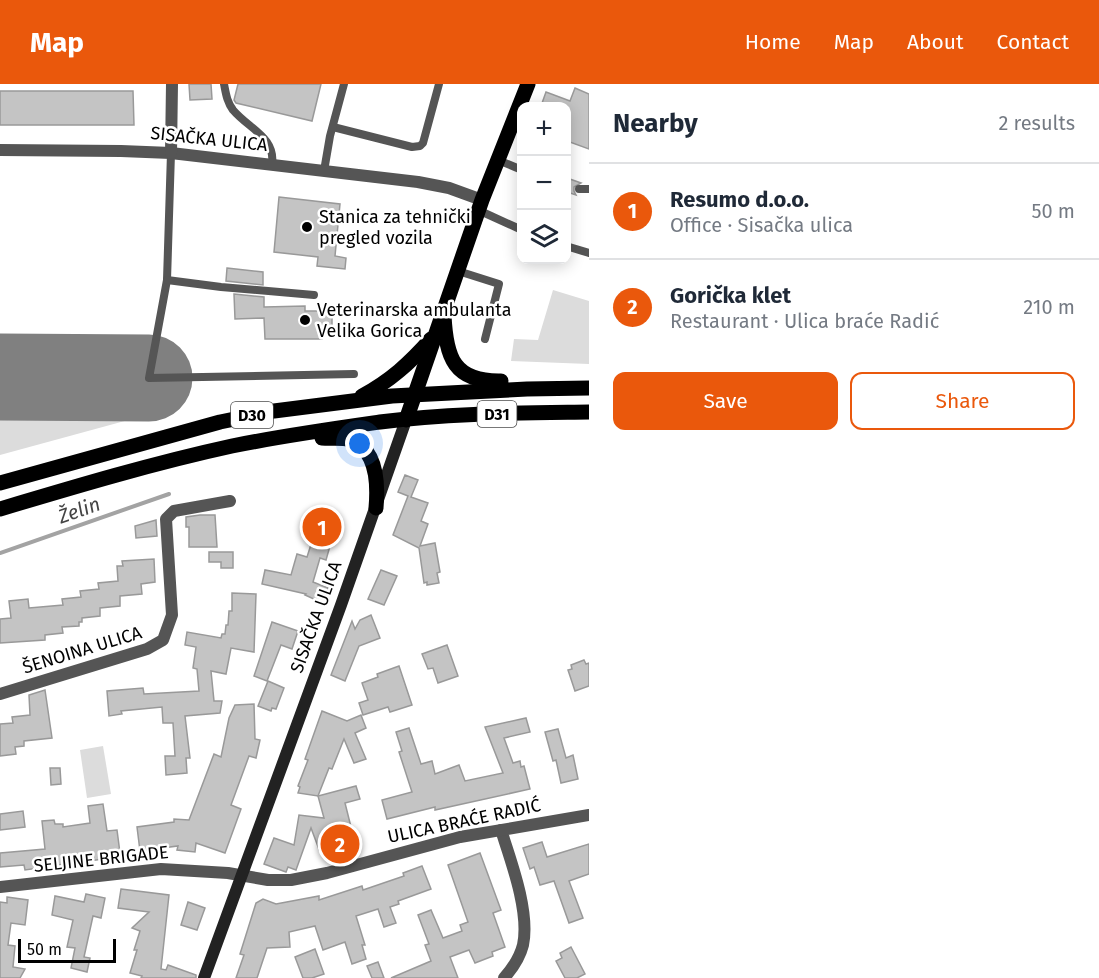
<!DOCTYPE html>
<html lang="en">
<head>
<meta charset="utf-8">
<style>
  body { margin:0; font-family:"Fira Sans",sans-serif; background:#f6f6f7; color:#1f2937 }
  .controls { position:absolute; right:18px; top:18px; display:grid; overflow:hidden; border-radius:12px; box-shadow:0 3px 15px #0003 }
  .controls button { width:54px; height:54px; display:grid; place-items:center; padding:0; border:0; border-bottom:2px solid #e0e1e3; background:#fff; color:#1f2937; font:30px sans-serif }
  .scale { position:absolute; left:18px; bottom:15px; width:98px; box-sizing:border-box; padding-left:6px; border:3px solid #000; border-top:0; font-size:16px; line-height:21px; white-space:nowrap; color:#000; -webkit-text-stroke:4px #fff; paint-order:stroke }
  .you { position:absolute; left:360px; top:360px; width:21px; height:21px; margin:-15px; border:4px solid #fff; border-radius:50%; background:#1a73e8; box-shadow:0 0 0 9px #1a73e833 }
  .badge { display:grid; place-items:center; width:39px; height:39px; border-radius:50%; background:#ea580c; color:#fff; font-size:20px; font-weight:700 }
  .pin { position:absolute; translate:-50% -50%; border:3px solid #fff; box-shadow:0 2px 6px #0006 }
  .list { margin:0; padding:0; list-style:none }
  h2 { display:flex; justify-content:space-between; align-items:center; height:78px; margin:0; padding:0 24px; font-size:26px }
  h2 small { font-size:20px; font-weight:400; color:#747a83 }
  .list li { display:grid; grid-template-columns:39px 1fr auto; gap:18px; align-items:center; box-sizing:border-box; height:96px; padding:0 24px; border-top:2px solid #e0e1e3 }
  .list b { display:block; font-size:22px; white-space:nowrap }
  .list p { margin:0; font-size:20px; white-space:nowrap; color:#747a83 }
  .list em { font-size:20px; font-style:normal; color:#747a83 }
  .actions { display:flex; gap:12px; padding:18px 24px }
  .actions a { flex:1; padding:14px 0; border:2px solid #ea580c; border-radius:12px; text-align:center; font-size:21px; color:#ea580c }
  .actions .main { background:#ea580c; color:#fff }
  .icon { flex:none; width:33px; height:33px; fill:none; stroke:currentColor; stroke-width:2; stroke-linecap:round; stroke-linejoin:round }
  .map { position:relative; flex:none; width:589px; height:894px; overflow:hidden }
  header { display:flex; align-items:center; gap:36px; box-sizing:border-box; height:84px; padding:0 30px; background:#ea580c; color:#fff }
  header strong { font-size:28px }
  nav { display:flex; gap:33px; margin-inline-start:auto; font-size:21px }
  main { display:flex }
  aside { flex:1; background:#fff }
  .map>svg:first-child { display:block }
  .green { fill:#dcdcdc }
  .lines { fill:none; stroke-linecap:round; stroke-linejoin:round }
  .stream { stroke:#a3a3a3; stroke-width:4 }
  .runway { stroke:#808080; stroke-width:87 }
  .building { fill:#c4c4c4; stroke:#999; stroke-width:1.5 }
  .service { stroke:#555; stroke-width:8 }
  .minor { stroke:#555; stroke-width:12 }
  .secondary { stroke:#222; stroke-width:12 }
  .primary { stroke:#000; stroke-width:15 }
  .poi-dot { fill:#000; stroke:#fff; stroke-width:2 }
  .labels { text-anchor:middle; stroke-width:5; stroke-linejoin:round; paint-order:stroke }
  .shield { fill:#fff; stroke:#4c4c4c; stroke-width:1.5 }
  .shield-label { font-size:16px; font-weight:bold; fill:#000 }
  .street-label { font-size:18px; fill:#000; stroke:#fff }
  .poi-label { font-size:18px; fill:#000; stroke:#fff; text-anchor:start }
  .water-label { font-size:20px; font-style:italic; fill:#444; stroke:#fff }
</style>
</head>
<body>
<header>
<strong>Map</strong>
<nav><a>Home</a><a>Map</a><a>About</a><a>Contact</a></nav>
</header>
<main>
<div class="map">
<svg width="589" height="894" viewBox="0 0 589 894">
  <rect width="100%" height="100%" fill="#fff"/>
  <!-- green -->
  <g class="green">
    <polygon points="553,206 589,217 589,280 511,277 514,255 538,256"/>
    <polygon points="165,306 163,318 154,329 0,371 0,311"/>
    <polygon points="103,662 111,710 87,714 80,666"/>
  </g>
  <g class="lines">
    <!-- stream -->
    <polyline class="stream" points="0,469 169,410"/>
    <!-- runway -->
    <polyline class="runway" points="0,293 149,294"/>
  </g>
  <!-- building -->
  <g class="building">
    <polygon points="189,0 211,0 212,15 190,16"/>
    <polygon points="238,0 321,0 312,37 236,19 234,16"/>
    <polygon points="575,4 589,10 589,65 567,57 567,22 541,22 546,8 570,17"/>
    <polygon points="0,7 133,7 134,41 0,41"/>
    <polygon points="567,94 581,99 574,103 574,107 576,111 567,108"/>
    <polygon points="279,113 340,120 335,172 346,174 345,185 317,182 318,173 274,168"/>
    <polygon points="227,184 263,188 263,201 226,197"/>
    <polygon points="234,210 264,213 264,223 305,222 305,227 332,227 332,244 322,245 322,255 265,255 264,234 235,235"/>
    <polygon points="405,391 418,396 411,413 428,419 421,437 428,440 420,462 435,459 440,488 437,489 439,499 427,501 427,498 424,499 419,464 393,451 408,412 398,408"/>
    <polygon points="200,431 215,431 217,463 189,463 189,443 186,443 186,433"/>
    <polygon points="321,431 336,437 327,461 330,462 326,476 320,474 313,498 328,504 324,516 317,513 316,516 305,511 306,510 262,500 265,486 291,491 297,470 307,473 314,451 308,449 315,432 319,434"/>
    <polygon points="156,436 157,452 136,454 135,442"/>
    <polygon points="209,468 233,468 233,484 221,484 221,478 209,478"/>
    <polygon points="154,475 155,498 141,500 142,510 120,512 120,522 100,524 100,532 82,534 82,538 79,538 79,542 62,543 63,549 45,551 45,556 0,559 0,535 11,534 9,517 28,515 29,524 63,521 62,515 81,513 80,507 99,505 98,499 118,497 117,482 123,482 122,477"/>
    <polygon points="381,486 397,492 384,521 368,515"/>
    <polygon points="232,509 256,510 254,568 231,564 226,590 211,587 214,617 222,617 220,629 185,632 190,674 186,674 187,689 166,691 165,672 175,672 173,639 163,639 162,623 121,627 122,630 109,632 107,607 143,604 144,610 199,607 197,585 193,584 196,563 185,561 187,548 221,554 222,550 225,550 226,541 228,541 229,527 232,527"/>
    <polygon points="371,531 380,554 359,562 345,597 331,591 352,537 355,545 360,536"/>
    <polygon points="272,538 298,547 292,565 281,561 267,597 254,592"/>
    <polygon points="447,561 458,592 438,599 433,584 428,585 422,570"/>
    <polygon points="584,576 586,580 589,579 589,602 575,607 568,586 572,585 571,581"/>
    <polygon points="399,582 412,621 390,628 388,623 363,631 359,619 368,616 362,599 378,593 377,590"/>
    <polygon points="268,597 284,604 276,625 272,624 271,627 258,622"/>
    <polygon points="45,606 52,654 24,657 24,662 15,663 16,670 0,672 0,640 13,639 12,633 30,631 29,611"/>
    <polygon points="254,620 255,655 260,656 256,674 249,672 231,721 241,725 225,769 196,759 195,768 177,766 178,762 140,767 137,743 174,738 174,735 189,736 214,670 221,673 229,634 235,621"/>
    <polygon points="322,627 347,637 361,631 366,644 355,649 366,675 354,679 344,655 332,685 329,684 318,712 298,709 300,703 298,702 308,676 305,675"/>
    <polygon points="526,634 530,648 504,654 513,679 520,677 521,683 524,682 530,705 435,726 435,723 387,735 382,716 412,708 399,668 402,667 396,648 409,644 421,680 432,677 435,690 459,681 465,697 503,689 485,643"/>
    <polygon points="558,645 566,674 573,671 578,695 561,699 556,676 553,677 545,648"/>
    <polygon points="50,684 60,684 61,700 51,701"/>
    <polygon points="356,702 360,715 345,719 356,763 329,769 328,764 320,768 311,744 296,786 288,783 286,788 264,780 274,754 294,761 299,731 324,734 318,712"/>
    <polygon points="103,720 107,747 117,746 120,769 117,770 117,773 25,786 24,781 0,783 0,769 45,765 42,737 54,736 55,740 63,740 63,743 90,739 88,722"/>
    <polygon points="23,727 25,743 0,746 0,730"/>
    <polygon points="542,758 547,773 589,760 589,790 569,797 583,834 569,839 554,797 540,801 534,783 530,785 523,764"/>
    <polygon points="480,769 501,826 493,829 505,863 492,868 493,872 475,879 469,866 450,873 458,894 391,894 431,877 425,861 429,860 418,831 431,826 443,854 462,847 460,841 468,838 448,781"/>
    <polygon points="422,782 431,805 398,817 399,820 390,823 396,839 384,843 378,825 356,832 365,861 362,861 366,875 352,880 345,858 323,866 315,842 289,848 290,863 267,864 257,894 236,894 244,871 240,870 256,819 263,815 276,820 319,812 319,816 362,802 363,806 404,792 403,789"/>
    <polygon points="121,805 169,811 161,885 166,886 168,881 196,891 196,894 141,894 142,892 130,889 137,866 134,866 140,847 132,844 149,828 118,824"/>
    <polygon points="86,810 105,814 101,834 93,832 84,873 90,874 87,888 71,884 75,864 67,863 73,836 52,831 55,812 84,818"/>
    <polygon points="7,813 28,816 25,841 11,839 8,861 15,862 13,883 25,885 20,894 0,894 0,818 7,819"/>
    <polygon points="188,818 205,824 197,846 181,841"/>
    <polygon points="571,863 585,890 577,894 565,894 556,877 562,874 560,869"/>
    <polygon points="315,865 324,890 312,894 303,894 295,873"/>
    <polygon points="378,878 384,894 372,894 367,882"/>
  </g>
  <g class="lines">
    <!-- service -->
    <g class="service">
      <path d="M224,0C226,10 227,18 233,26C249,45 276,53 272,81"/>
      <polyline points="333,43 412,63 420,62 423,59 439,0"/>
      <polyline points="171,69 167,196 149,294 354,290"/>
      <polyline points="498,76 522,86"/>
      <polyline points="324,87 330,52 344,0"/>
      <polyline points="579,105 589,105"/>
      <polyline points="478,126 522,146"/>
      <polyline points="566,162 589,169"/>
      <polyline points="458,187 499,200 485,255"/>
      <polyline points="167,196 221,203 314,211"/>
    </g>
    <!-- minor -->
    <g class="minor">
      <polyline points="0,66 121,67 171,69 418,98 449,104 482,116"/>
      <polyline points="171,69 172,0"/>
      <polyline points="0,610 147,565 163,556 172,531 166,435 174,427 230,417"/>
      <path d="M501,746C511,777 530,828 523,861C520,873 512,885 504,894"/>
      <polyline points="0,803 161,785 228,789 268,796 291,796 327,789 460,753 589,731"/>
    </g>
    <!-- secondary -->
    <polyline class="secondary" points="204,894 341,521 406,336"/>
    <!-- primary -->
    <g class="primary">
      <path d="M444,231C446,274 454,298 501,297"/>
      <path d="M362,312C390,297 410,279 431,255"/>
      <polyline points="406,336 482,116 528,0"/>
      <path d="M322,354C331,355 342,353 351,356C378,366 378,401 376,424"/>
      <polyline points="0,399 220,338 274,327 392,312 527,305 589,304"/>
      <path d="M0,425C77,402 154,379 232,362C281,352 331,345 380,338C449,329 520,329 589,328"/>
    </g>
  </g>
  <!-- markers -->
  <g class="poi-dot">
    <circle cx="307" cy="143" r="6"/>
    <circle cx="305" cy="236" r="6"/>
  </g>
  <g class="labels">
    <!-- shield labels -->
    <g class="shield">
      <rect x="477.5" y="317" width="39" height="26" rx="4.5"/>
      <rect x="231" y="318" width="42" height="26" rx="4.5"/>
    </g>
    <g class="shield-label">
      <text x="497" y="336">D31</text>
      <text x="252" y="337">D30</text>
    </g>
    <!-- street labels -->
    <g class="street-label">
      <text transform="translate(209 55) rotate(6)" y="6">SISAČKA ULICA</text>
      <text transform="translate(316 533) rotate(-70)" y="6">SISAČKA ULICA</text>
      <text transform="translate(82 566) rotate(-17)" y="6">ŠENOINA ULICA</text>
      <text transform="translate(464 737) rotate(-12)" y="6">ULICA BRAĆE RADIĆ</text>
      <text transform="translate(101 775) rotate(-6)" y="6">SELJINE BRIGADE</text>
    </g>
    <!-- poi labels -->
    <g class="poi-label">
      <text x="319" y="139">Stanica za tehnički<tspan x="319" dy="21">pregled vozila</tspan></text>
      <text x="317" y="232">Veterinarska ambulanta<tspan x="317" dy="21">Velika Gorica</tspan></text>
    </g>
    <!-- water labels -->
    <g class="water-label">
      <text transform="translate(79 426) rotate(-19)" y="7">Želin</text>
    </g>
  </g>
</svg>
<div class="controls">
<button>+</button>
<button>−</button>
<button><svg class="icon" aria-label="layers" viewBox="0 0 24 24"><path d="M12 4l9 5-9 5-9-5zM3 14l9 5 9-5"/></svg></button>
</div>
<div class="scale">50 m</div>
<div class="you"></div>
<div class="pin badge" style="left:322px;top:443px">1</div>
<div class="pin badge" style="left:340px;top:760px">2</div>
</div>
<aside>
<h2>Nearby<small>2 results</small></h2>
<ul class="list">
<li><span class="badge">1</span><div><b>Resumo d.o.o.</b><p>Office · Sisačka ulica</p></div><em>50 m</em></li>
<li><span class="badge">2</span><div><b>Gorička klet</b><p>Restaurant · Ulica braće Radić</p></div><em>210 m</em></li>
</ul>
<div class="actions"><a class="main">Save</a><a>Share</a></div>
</aside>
</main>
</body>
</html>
